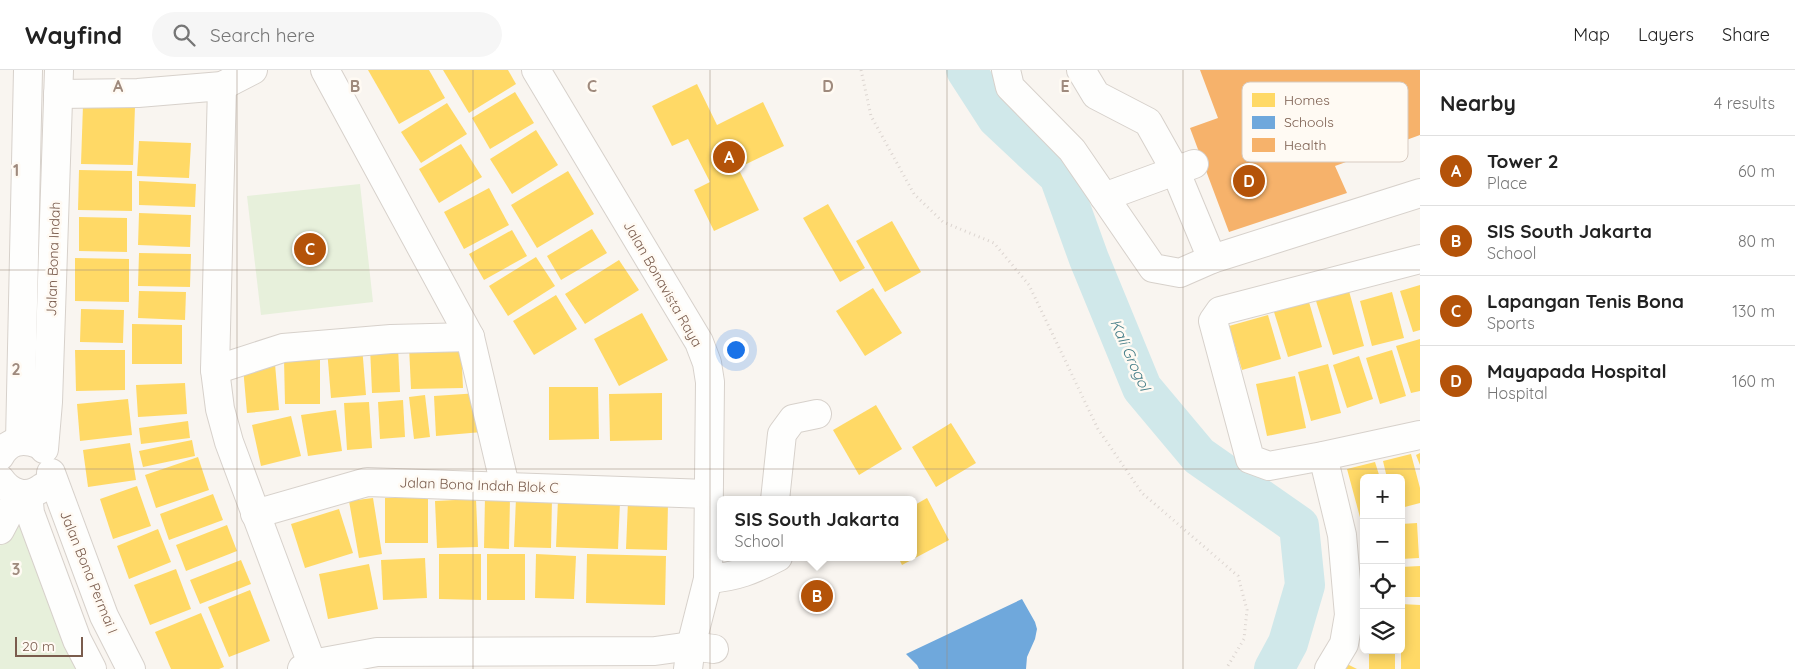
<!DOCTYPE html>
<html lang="en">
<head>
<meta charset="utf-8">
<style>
  body { margin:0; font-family:Quicksand,sans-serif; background:#f6f6f6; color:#222 }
  .controls { position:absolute; right:15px; bottom:15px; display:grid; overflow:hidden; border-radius:8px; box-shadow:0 2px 12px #0003 }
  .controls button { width:45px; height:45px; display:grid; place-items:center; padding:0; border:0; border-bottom:1px solid #e0e0e0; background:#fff; color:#222; font:25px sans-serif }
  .scale { position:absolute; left:15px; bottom:12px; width:68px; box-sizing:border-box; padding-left:5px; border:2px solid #7a5c4d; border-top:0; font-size:14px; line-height:18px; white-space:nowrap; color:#7a5c4d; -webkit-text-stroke:4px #fffaf3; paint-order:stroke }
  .you { position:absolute; left:735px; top:279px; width:18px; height:18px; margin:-12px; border:4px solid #fff; border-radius:50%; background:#1a73e8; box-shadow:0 0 0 8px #1a73e833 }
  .badge { display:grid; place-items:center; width:32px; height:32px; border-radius:50%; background:#b45309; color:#fff; font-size:16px; font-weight:700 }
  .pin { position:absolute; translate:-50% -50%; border:2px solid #fff; box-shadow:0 1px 5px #0006 }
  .popup { position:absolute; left:717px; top:426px; width:200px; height:65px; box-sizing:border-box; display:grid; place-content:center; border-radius:8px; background:#fff; filter:drop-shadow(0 1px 4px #0005); font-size:16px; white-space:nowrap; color:#767676 }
  .popup b { font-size:19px; color:#222 }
  .popup::after { content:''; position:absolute; left:50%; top:100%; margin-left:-10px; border:10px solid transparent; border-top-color:#fff }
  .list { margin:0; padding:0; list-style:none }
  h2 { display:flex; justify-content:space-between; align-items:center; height:65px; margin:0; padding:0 20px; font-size:21px }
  h2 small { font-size:16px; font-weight:400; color:#767676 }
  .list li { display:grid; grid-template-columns:32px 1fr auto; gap:15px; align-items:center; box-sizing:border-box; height:70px; padding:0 20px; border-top:1px solid #e0e0e0 }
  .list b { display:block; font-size:19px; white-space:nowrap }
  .list p { margin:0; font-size:16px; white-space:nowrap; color:#767676 }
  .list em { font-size:16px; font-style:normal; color:#767676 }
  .icon { flex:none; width:28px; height:28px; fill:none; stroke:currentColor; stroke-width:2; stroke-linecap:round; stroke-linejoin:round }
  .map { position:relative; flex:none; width:1420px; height:599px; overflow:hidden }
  header { display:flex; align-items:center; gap:30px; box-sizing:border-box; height:70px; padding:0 25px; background:#fff; border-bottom:1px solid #e0e0e0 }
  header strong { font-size:24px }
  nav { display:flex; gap:28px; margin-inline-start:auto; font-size:18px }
  .search { width:350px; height:45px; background:#f6f6f6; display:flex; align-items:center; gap:12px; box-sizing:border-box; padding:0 18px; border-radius:28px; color:#767676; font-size:19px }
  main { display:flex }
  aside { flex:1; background:#fff }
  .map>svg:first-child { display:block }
  .green { fill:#e7f0db }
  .homes { fill:#ffd966 }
  .schools { fill:#6fa8dc }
  .health { fill:#f6b26b }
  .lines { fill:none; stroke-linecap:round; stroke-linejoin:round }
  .river { stroke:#d0e8ea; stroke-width:40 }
  .minor-casing { stroke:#d7d1cb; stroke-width:30 }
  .path { stroke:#dcd5d0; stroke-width:3; stroke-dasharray:1 4; stroke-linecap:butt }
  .minor { stroke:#fefefd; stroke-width:28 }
  .grid { fill:none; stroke:#9f8a7d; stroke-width:1; stroke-opacity:0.55 }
  .labels { text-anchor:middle; stroke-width:5; stroke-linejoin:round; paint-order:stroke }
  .street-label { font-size:14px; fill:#7a5c4d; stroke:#fffaf3 }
  .water-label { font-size:15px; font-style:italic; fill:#437c86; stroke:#fffaf3 }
  .key { fill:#fffaf3; stroke:#d7cbc1; stroke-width:1 }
  .key-label { font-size:14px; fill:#7a5c4d }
  .grid-label { font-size:16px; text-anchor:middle; font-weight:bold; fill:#9f8a7d; stroke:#fffaf3; stroke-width:5; stroke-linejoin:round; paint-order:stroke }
</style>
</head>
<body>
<header>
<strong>Wayfind</strong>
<div class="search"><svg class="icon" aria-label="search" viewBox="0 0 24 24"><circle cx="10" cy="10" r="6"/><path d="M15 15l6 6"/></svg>Search here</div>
<nav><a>Map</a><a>Layers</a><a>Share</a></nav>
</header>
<main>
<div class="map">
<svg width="1420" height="599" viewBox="0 0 1420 599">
  <rect width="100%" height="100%" fill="#f9f5f0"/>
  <!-- green -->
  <g class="green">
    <polygon points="360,114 373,232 261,245 247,126"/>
    <polygon points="20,436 83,599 0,599 0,476"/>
  </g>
  <!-- homes -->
  <g class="homes">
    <polygon points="368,0 429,0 445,28 399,54"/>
    <polygon points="443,0 508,0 516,14 469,43"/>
    <polygon points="697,14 717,55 763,32 784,76 738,98 759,140 714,161 694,120 710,112 688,69 672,76 652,36"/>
    <polygon points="515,22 534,53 490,79 472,48"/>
    <polygon points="447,33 467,64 421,93 401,62"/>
    <polygon points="83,35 135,36 133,95 81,94"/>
    <polygon points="536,60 558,95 512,124 490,89"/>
    <polygon points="139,71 191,73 189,108 137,106"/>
    <polygon points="461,74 482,107 439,133 419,99"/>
    <polygon points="79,100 132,101 132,141 78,140"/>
    <polygon points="568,101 594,144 537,178 511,135"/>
    <polygon points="139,111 196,114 195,137 139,135"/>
    <polygon points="489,118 509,155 464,179 444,142"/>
    <polygon points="828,134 865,198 840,212 803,148"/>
    <polygon points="139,143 191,145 190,177 138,175"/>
    <polygon points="79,147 127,148 127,182 79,181"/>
    <polygon points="892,151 921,202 885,222 856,171"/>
    <polygon points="592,159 607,183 561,210 547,186"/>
    <polygon points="512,160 527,186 484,210 469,184"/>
    <polygon points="139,183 191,184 190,217 138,216"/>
    <polygon points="536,187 555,216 508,246 489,216"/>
    <polygon points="75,188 129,189 129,232 75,231"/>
    <polygon points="619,190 639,220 585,254 565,224"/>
    <polygon points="1420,215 1420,260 1413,262 1400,221"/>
    <polygon points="873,218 902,263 865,286 836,241"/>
    <polygon points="139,221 186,222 185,250 138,248"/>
    <polygon points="1349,221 1364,276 1333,285 1316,231"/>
    <polygon points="1392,222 1404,268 1372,276 1360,231"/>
    <polygon points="556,225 577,259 534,285 513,251"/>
    <polygon points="1309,232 1322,277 1288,287 1274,242"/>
    <polygon points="81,239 124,240 123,273 80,272"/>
    <polygon points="642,243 668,290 619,316 594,269"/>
    <polygon points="1268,245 1281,289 1242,300 1229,256"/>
    <polygon points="132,254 182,255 182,294 132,294"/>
    <polygon points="1420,269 1420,321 1411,323 1396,276"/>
    <polygon points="461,274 463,318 411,319 409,276"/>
    <polygon points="362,276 366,325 331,328 327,279"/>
    <polygon points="398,276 400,322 372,323 370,277"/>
    <polygon points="75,280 125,280 125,320 76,321"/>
    <polygon points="1392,280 1406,326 1380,334 1366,288"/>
    <polygon points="1359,286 1373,329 1347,338 1333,295"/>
    <polygon points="320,288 320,334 285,334 284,289"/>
    <polygon points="275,294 279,340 247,343 243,297"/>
    <polygon points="1328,294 1341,343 1311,351 1298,302"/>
    <polygon points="1295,306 1306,358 1267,366 1256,314"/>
    <polygon points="185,313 187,344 138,347 136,315"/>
    <polygon points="549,317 598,317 599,369 549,370"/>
    <polygon points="479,323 482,362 436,366 434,326"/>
    <polygon points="662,323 662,370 610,371 609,324"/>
    <polygon points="425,325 430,367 414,369 409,327"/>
    <polygon points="128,329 132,365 80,371 77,334"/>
    <polygon points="403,330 405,367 380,369 378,332"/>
    <polygon points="369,332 372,378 347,380 344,333"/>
    <polygon points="876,335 902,379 859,405 833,360"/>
    <polygon points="336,340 342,381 308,386 301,345"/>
    <polygon points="291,346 301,386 261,396 252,355"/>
    <polygon points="188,351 190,368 141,374 139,358"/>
    <polygon points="951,353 976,393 936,417 912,377"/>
    <polygon points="192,370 195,386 143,397 139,381"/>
    <polygon points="130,373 136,410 88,417 83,380"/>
    <polygon points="1420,383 1420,395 1416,385"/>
    <polygon points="1411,384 1420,418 1420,433 1401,438 1401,408 1387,408 1383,391"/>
    <polygon points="198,387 209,420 156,438 145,405"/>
    <polygon points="1375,392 1380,408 1364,408 1364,450 1361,451 1347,399"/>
    <polygon points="137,416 151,456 113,469 100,429"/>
    <polygon points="213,424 223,450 169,470 160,444"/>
    <polygon points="485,427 510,427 509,479 484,478"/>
    <polygon points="373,428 382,484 359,488 349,431"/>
    <rect x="385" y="428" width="43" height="45"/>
    <polygon points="516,428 552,429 551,478 514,477"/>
    <polygon points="927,428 949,470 902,495 898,487 913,487 913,436"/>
    <polygon points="476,429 478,477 437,478 435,431"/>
    <polygon points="558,429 620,432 618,479 556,477"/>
    <polygon points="628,431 668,433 667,480 626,479"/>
    <polygon points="339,439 353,483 305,498 291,454"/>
    <polygon points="1417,453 1419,488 1401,489 1401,454"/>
    <polygon points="227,455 237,481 186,501 176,475"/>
    <polygon points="158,459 171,492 129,509 117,476"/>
    <polygon points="439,484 481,484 481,530 439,529"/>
    <rect x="487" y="484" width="38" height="46"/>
    <polygon points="536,484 576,486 574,529 535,528"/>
    <polygon points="587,484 666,486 665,535 586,533"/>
    <polygon points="425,488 427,528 383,530 381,490"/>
    <polygon points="241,490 251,514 200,534 190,510"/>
    <polygon points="369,494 378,539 328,549 319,504"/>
    <polygon points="1420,496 1420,527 1401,527 1401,497"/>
    <polygon points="176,499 191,539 150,555 134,515"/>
    <polygon points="250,520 270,571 229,587 208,537"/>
    <polygon points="1401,534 1420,535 1420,599 1401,599"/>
    <polygon points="201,543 224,597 219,599 171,599 155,562"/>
    <rect x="1369" y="580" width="26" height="19"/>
    <polygon points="1347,594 1357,599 1345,599"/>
  </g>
  <!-- schools -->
  <polygon class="schools" points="1022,529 1035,552 1037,559 1035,569 1027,587 1026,599 919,599 917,595 906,584"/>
  <!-- health -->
  <polygon class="health" points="1200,0 1420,0 1420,65 1335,96 1347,123 1229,162 1190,58 1218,48"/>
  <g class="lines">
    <!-- river -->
    <polyline class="river" points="966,0 997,48 1059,106 1089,189 1142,318 1199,386 1299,456 1305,515 1288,573 1274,599"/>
    <defs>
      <g id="minor">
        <polyline points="325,0 470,267 505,416"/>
        <polyline points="536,0 699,272 707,293 710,312 708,509 691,576 688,599"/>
        <polyline points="1006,0 1010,17 1072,80 1153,198 1180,203 1212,189 1420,123"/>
        <polyline points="1081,0 1096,25 1148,52 1175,100 1212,189"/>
        <polyline points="222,16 215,300 220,339 229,372 312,594"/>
        <polyline points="58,24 138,23 222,16 253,0"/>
        <polyline points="1104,127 1194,94"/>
        <polyline points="1420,189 1220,241 1213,251 1250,389 1269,396 1323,386 1420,365"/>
        <polyline points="215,300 283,278 391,269 470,267"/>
        <polyline points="20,371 28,0"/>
        <polyline points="44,379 48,332 59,0"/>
        <path d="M0,386C8,371 22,368 38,374"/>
        <polyline points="1323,386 1342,465 1349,545 1344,574 1329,599"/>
        <polyline points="51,403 104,546 131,599"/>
        <path d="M0,409C11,425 28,429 43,417"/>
        <polyline points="28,424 30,443 77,570 92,599"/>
        <polyline points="775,430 782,364 793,349 817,344"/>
        <polyline points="255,444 367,412 708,424"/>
        <polyline points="0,460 19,424"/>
        <path d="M708,509C736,507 753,500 778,487"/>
        <polyline points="302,599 312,594 377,582 655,581 691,576 714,579"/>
      </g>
    </defs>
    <!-- minor casing -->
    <use href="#minor" class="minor-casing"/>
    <!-- path -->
    <polyline class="path" points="861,0 871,46 914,124 943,152 994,173 1029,215 1098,359 1142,423 1238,506 1247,540 1244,569 1226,599"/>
    <!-- minor -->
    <use href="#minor" class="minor"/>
  </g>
  <!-- grid -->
  <path class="grid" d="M237,0V599M473,0V599M710,0V599M947,0V599M1183,0V599M0,200H1420M0,399H1420"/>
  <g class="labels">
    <!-- street labels -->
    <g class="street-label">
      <text transform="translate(53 189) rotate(-88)" y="5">Jalan Bona Indah</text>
      <text transform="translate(663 214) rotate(60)" y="5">Jalan Bonavista Raya</text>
      <text transform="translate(479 415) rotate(2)" y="5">Jalan Bona Indah Blok C</text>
      <text transform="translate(89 502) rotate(68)" y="5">Jalan Bona Permai I</text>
    </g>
    <!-- water labels -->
    <g class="water-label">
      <text transform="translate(1130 285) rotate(66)" y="5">Kali Grogol</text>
    </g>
  </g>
  <!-- legend -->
  <rect x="1242" y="12" width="166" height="80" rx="8" class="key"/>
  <rect x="1252" y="23" width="23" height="14" fill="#ffd966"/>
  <rect x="1252" y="46" width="23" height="13" fill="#6fa8dc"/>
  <rect x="1252" y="68" width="23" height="14" fill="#f6b26b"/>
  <g class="key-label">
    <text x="1284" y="35">Homes</text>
    <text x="1284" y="57">Schools</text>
    <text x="1284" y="80">Health</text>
  </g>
  <g class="grid-label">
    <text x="118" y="22">A</text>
    <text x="355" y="22">B</text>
    <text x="592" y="22">C</text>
    <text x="828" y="22">D</text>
    <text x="1065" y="22">E</text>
    <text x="16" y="106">1</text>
    <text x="16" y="305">2</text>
    <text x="16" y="505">3</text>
  </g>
</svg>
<div class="controls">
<button>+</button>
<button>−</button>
<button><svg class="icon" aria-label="locate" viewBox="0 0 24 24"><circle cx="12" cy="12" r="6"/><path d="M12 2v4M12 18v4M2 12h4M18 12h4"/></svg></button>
<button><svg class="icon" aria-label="layers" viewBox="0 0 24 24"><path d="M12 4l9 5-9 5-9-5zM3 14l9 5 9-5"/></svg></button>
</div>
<div class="scale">20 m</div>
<div class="you"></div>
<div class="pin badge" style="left:729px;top:87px">A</div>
<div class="pin badge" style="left:817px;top:526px">B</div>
<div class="popup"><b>SIS South Jakarta</b>School</div>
<div class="pin badge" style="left:310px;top:179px">C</div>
<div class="pin badge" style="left:1249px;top:111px">D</div>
</div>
<aside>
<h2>Nearby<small>4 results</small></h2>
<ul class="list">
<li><span class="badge">A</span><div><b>Tower 2</b><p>Place</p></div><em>60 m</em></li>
<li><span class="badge">B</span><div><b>SIS South Jakarta</b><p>School</p></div><em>80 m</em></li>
<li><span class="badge">C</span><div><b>Lapangan Tenis Bona</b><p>Sports</p></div><em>130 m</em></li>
<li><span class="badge">D</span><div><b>Mayapada Hospital</b><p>Hospital</p></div><em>160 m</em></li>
</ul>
</aside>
</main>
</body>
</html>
